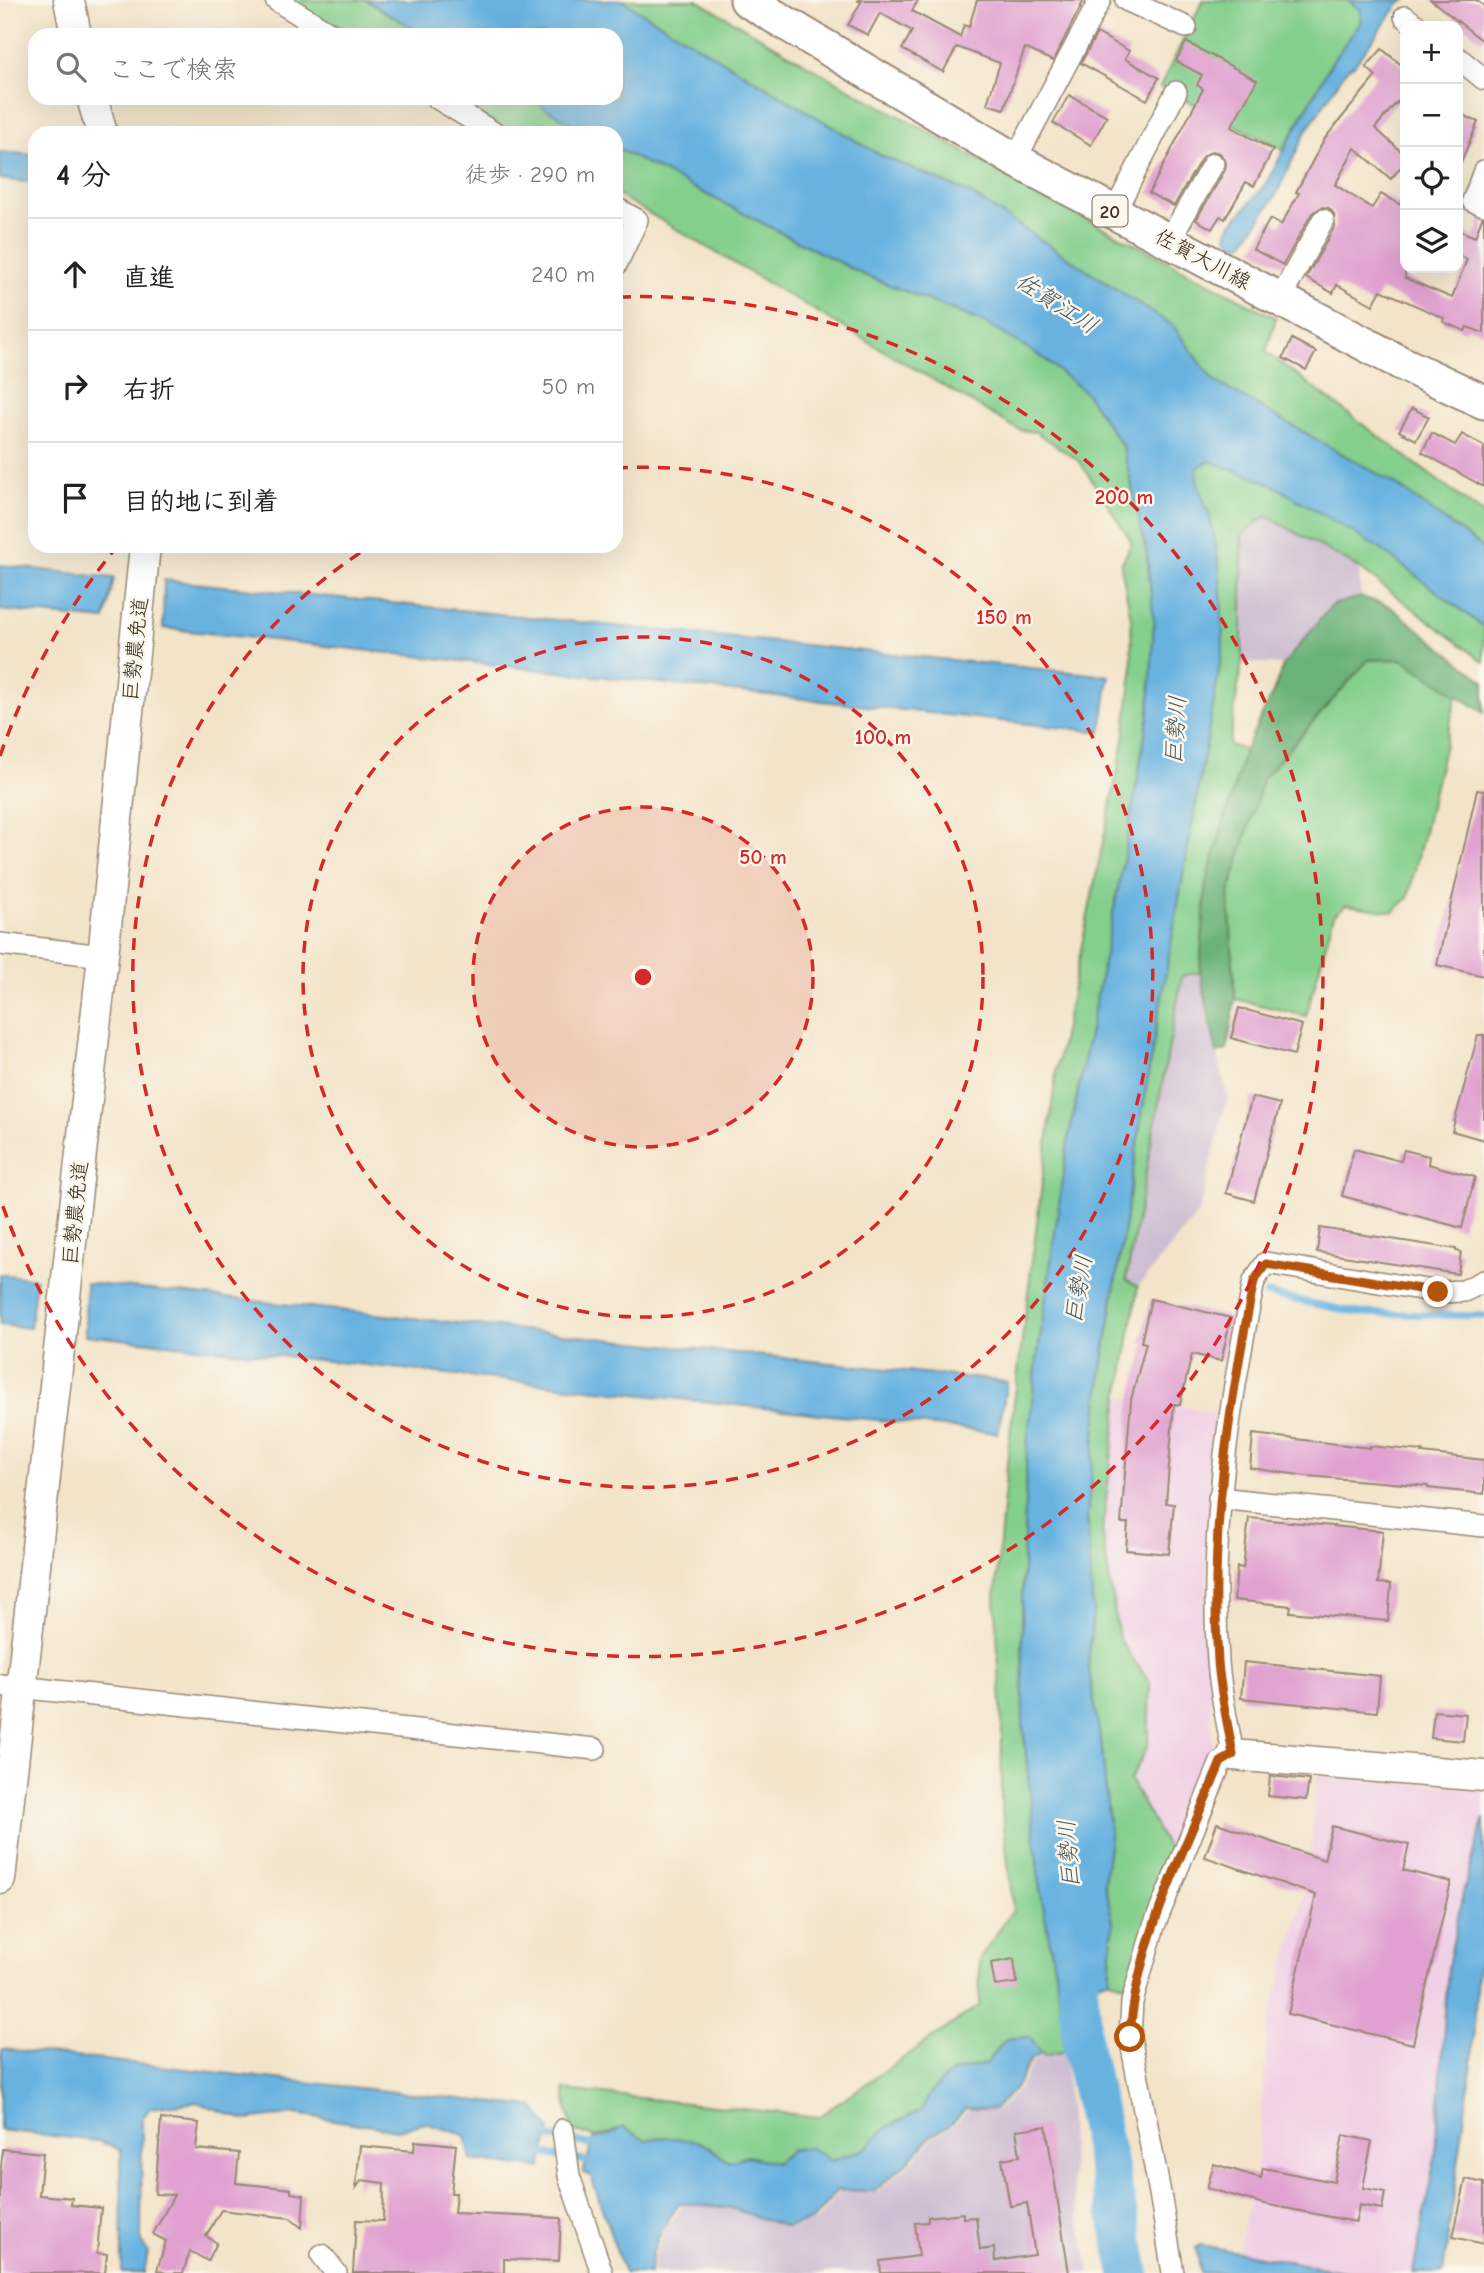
<!DOCTYPE html>
<html lang="ja">
<head>
<meta charset="utf-8">
<style>
  body { margin:0; font-family:"Comic Neue","Klee One",sans-serif; background:#f2f2f2; color:#222 }
  .controls { position:absolute; right:21px; top:21px; display:grid; overflow:hidden; border-radius:14px; box-shadow:0 7px 28px #0002 }
  .controls button { width:63px; height:63px; display:grid; place-items:center; padding:0; border:0; border-bottom:2px solid #e0e0e0; background:#fff; color:#222; font:35px sans-serif }
  .stop { position:absolute; width:21px; height:21px; margin:-16px; border:5px solid #b45309; border-radius:50%; background:#fff }
  .stop.end { background:#b45309; border-color:#fff; box-shadow:0 2px 7px #0008 }
  .list { margin:0; padding:0; list-style:none }
  h2 { display:flex; justify-content:space-between; align-items:center; height:91px; margin:0; padding:0 28px; font-size:30px }
  h2 small { font-size:23px; font-weight:400; color:#767676 }
  .list li { display:grid; grid-template-columns:46px 1fr auto; gap:21px; align-items:center; box-sizing:border-box; height:112px; padding:0 28px; border-top:2px solid #e0e0e0 }
  .list b { display:block; font-size:26px; white-space:nowrap }
  .list em { font-size:23px; font-style:normal; color:#767676 }
  .icon { flex:none; width:38px; height:38px; fill:none; stroke:currentColor; stroke-width:2; stroke-linecap:round; stroke-linejoin:round }
  .map { position:relative; flex:none; width:1484px; height:2273px; overflow:hidden }
  .search { position:absolute; background:#fff; box-shadow:0 7px 28px #0002; left:28px; top:28px; width:595px; height:77px; display:flex; align-items:center; gap:18px; box-sizing:border-box; padding:0 24px; border-radius:21px; color:#767676; font-size:26px }
  .panel { position:absolute; background:#fff; box-shadow:0 7px 28px #0002; left:28px; top:126px; width:595px; height:427px; border-radius:21px }
  .map>svg:first-child { display:block }
  .built { fill:#f0d0e5 }
  .industrial { fill:#cebed2 }
  .green { fill:#84cf8c; stroke:#607c55; stroke-width:2 }
  .forest { fill:#6bb278; stroke:#536e4b; stroke-width:2 }
  .water { fill:#67b2e0; stroke:#516e7f; stroke-width:2 }
  .lines { fill:none; stroke-linecap:round; stroke-linejoin:round }
  .stream { stroke:#67b2e0; stroke-width:7 }
  .river { stroke:#67b2e0; stroke-width:40 }
  .building { fill:#e0a1d0 }
  .street-casing { stroke:#978774; stroke-width:24 }
  .secondary-casing { stroke:#978774; stroke-width:33 }
  .primary-casing { stroke:#978774; stroke-width:37 }
  .street { stroke:#fff; stroke-width:21 }
  .secondary { stroke:#fff; stroke-width:30 }
  .primary { stroke:#fff; stroke-width:33 }
  .route { stroke:#b45309; stroke-width:9 }
  .ring { fill:none; stroke:#d62828; stroke-width:3.5; stroke-dasharray:12 9 }
  .labels { text-anchor:middle; stroke-width:5; stroke-linejoin:round; paint-order:stroke }
  .shield { fill:#fbf7ec; stroke:#75685c; stroke-width:2 }
  .shield-label { font-size:19px; font-weight:bold; fill:#3b2a1e }
  .street-label { font-size:21px; fill:#3b2a1e; stroke:#fbf7ec }
  .water-label { font-size:23px; font-style:italic; fill:#4a5a62; stroke:#fbf7ec }
  .centre { fill:#d62828; stroke:#fbf7ec; stroke-width:3.5 }
  .ring-label { font-size:21px; text-anchor:middle; font-weight:bold; fill:#d62828; stroke:#fbf7ec; stroke-width:5; stroke-linejoin:round; paint-order:stroke }
</style>
</head>
<body>
<div class="map">
<svg width="1484" height="2273" viewBox="0 0 1484 2273">
  <rect width="100%" height="100%" fill="#fbf7ec"/>
  <filter id="ink" filterUnits="userSpaceOnUse"><feTurbulence type="fractalNoise" baseFrequency=".0143" numOctaves="2"/><feDisplacementMap in="SourceGraphic" scale="14" xChannelSelector="R" yChannelSelector="G"/><feConvolveMatrix kernelMatrix="1 2 1 2 8 2 1 2 1" color-interpolation-filters="sRGB"/></filter>
  <filter id="wash" filterUnits="userSpaceOnUse"><feTurbulence type="fractalNoise" baseFrequency=".00686" numOctaves="4" result="noise"/><feDisplacementMap in="SourceGraphic" scale="28" xChannelSelector="R" yChannelSelector="G"/><feGaussianBlur stdDeviation="1.57" result="paint"/><feColorMatrix in="noise" values="0 0 0 0 0 0 0 0 0 0 0 0 0 0 0 0 0 1.4 0 .05"/><feComposite in="paint" operator="in"/></filter>
  <g filter="url(#wash)">
    <rect width="100%" height="100%" fill="#f3e4c9"/>
    <!-- built -->
    <g class="built">
      <polygon points="1119,1397 1218,1413 1209,1500 1206,1596 1212,1750 1173,1858 1130,1780 1148,1746 1150,1683 1119,1639 1102,1532"/>
      <polygon points="1317,1774 1469,1787 1484,1792 1484,1818 1463,1893 1448,1967 1436,2152 1413,2273 1351,2273 1238,2252 1257,2167 1268,2025 1308,1882"/>
    </g>
    <!-- industrial -->
    <g class="industrial">
      <polygon points="1265,516 1359,568 1361,597 1332,605 1283,665 1242,662 1242,534"/>
      <polygon points="1200,972 1227,1097 1199,1212 1138,1287 1126,1281 1182,976"/>
      <polygon points="1065,2051 1073,2189 1090,2273 654,2273 653,2261 665,2231 684,2204 734,2209 789,2228 817,2221 840,2191 878,2192 912,2162 934,2137 955,2124 969,2109 997,2111 1020,2088 1034,2060"/>
    </g>
    <!-- green -->
    <g class="green">
      <polygon points="284,0 366,0 424,35 344,35"/>
      <polygon points="621,0 697,0 830,78 1079,215 1276,318 1266,352 1484,515 1484,549 1395,484 1214,381 1173,326 969,193 880,155"/>
      <polygon points="1203,0 1348,0 1361,10 1360,24 1333,60 1283,150 1160,87"/>
      <polygon points="452,98 529,98 587,133 511,133"/>
      <path d="M616,148L862,274L985,323L1042,357L1086,393L1123,447L1147,554L1154,621L1149,713L1123,863L1068,1142L1037,1360L1027,1446L1022,1599L1023,1726L1040,1888L1058,1988L1065,2051L1044,2056L1029,2037L1006,2039L987,2064L952,2072L931,2092L922,2110L887,2127L865,2149L832,2161L808,2147L791,2150L776,2163L747,2156L729,2162L709,2147L664,2137L645,2140L623,2127C601,2139 596,2138 572,2131L564,2090L818,2117L980,2005L979,1959L1013,1910L1001,1799L1002,1723L995,1597L1009,1442L1057,1066L1124,740L1132,673L1131,618L1121,565L1132,542L1080,462L1036,432L1019,430L616,194Z"/>
      <path d="M1214,442L1382,550L1484,627V662L1359,568L1266,516L1242,534V662L1229,745L1245,750L1206,884L1200,972L1182,976L1126,1280L1138,1287L1119,1397L1102,1532L1119,1639L1150,1683L1148,1746L1130,1780L1173,1858L1128,1985L1109,1980L1113,1922L1104,1882L1110,1837L1102,1749L1088,1665L1093,1613L1087,1517L1101,1375L1150,1062L1223,648C1221,584 1218,518 1185,462Z"/>
      <polygon points="1402,659 1457,694 1408,898 1393,912 1346,905 1334,915 1306,1016 1235,999 1229,894 1263,778 1368,660"/>
    </g>
    <!-- forest -->
    <polygon class="forest" points="1361,597 1389,606 1484,681 1484,713 1402,659 1368,660 1263,778 1229,894 1235,999 1227,1050 1217,1053 1200,972 1206,884 1245,750 1274,690 1283,665 1332,605"/>
    <!-- water -->
    <g class="water">
      <path d="M366,0H621L880,155L969,193L1173,326L1214,381L1395,484L1484,549V627L1382,550L1271,484L1210,461L1197,467C1194,486 1205,500 1210,518C1221,560 1222,605 1223,648L1150,1062L1101,1375L1087,1517L1093,1613L1088,1665L1102,1749L1110,1837L1104,1882L1113,1922L1109,1980L1058,1988L1040,1888L1023,1726L1022,1599L1027,1446L1037,1360L1068,1142L1123,863L1149,713L1154,621L1147,554L1123,447L1086,393L1042,357L985,323L862,274L616,148V133H587L529,98H616V35H424Z"/>
      <polygon points="1348,0 1406,0 1399,4 1354,65 1347,69 1305,133 1276,195 1243,244 1234,243 1227,236 1229,227 1265,185 1333,60 1360,24 1361,10"/>
      <polygon points="0,152 35,155 35,183 0,179"/>
      <polygon points="0,565 114,578 105,620 0,610"/>
      <polygon points="164,580 1109,676 1101,732 163,628"/>
      <polygon points="0,1274 36,1279 30,1328 0,1325"/>
      <polygon points="86,1283 1007,1382 998,1433 85,1335"/>
      <polygon points="1484,1818 1484,1946 1477,1974 1472,2062 1443,2273 1413,2273 1436,2152 1448,1967 1463,1893"/>
      <path d="M1029,2037L1042,2054L1031,2059L1016,2087L994,2110L966,2108L952,2123L931,2136L909,2161L875,2191L837,2190L813,2220L786,2227L731,2208L680,2203C665,2224 650,2246 650,2273H624L591,2176L583,2173L594,2138L606,2137L623,2127L645,2140L664,2137L697,2141L709,2147L729,2162L747,2156L776,2163L791,2150L808,2147L832,2161L865,2149L887,2127L922,2110L931,2092L952,2072L986,2064L1006,2039Z"/>
      <polygon points="2,2049 534,2107 550,2129 541,2168 471,2160 465,2135 425,2123 397,2130 296,2114 245,2120 197,2102 150,2108 142,2119 141,2242 148,2252 144,2273 122,2273 121,2150 98,2141 0,2130"/>
      <polygon points="1201,2245 1351,2273 1201,2273 1196,2248"/>
    </g>
    <g class="lines">
      <!-- stream -->
      <g class="stream">
        <polyline points="1267,1294 1359,1313 1484,1316"/>
        <polyline points="548,2137 591,2144"/>
        <polyline points="544,2154 586,2161"/>
      </g>
      <!-- river -->
      <polyline class="river" points="1074,1929 1082,2044 1130,2273"/>
    </g>
    <g id="blocks">
      <!-- building -->
      <g class="building">
        <polygon points="857,0 918,0 912,11 960,37 964,25 969,27 977,0 1084,0 1053,61 1025,48 1004,109 987,104 1000,63 957,47 943,72 902,49 912,31 880,13 868,35 848,25 861,2"/>
        <polygon points="1431,0 1476,0 1484,6 1484,42"/>
        <polygon points="1097,33 1129,51 1125,59 1159,78 1147,100 1081,63"/>
        <polygon points="1186,42 1257,80 1231,127 1273,150 1254,186 1246,182 1225,219 1220,216 1212,229 1196,220 1225,170 1226,163 1220,153 1212,151 1202,157 1174,206 1149,193 1203,89 1197,85 1202,75 1176,61"/>
        <polygon points="1382,49 1405,68 1405,109 1397,102 1375,128 1405,155 1405,162 1391,179 1355,148 1335,185 1372,208 1381,194 1405,207 1405,278 1452,298 1467,259 1458,255 1458,230 1475,237 1482,218 1484,218 1484,333 1467,327 1465,331 1443,322 1444,318 1381,290 1373,305 1337,285 1333,293 1306,278 1335,226 1334,214 1329,208 1322,207 1312,213 1283,265 1253,249 1270,219 1281,225 1299,193 1296,192 1325,138 1376,76 1366,67"/>
        <polygon points="1069,95 1107,116 1091,145 1053,123"/>
        <polygon points="1458,113 1478,122 1458,169"/>
        <polygon points="1292,339 1316,352 1306,370 1283,358"/>
        <polygon points="1412,408 1429,417 1416,440 1399,431"/>
        <polygon points="1432,433 1455,445 1462,434 1484,446 1484,487 1422,452"/>
        <polygon points="1477,790 1484,791 1484,976 1437,965"/>
        <polygon points="1239,1008 1302,1025 1294,1055 1231,1038"/>
        <polygon points="1478,1035 1484,1035 1484,1140 1452,1131"/>
        <polygon points="1252,1097 1280,1104 1254,1201 1226,1193"/>
        <polygon points="1354,1149 1401,1161 1404,1150 1429,1156 1428,1164 1475,1177 1462,1228 1342,1196"/>
        <polygon points="1320,1228 1456,1249 1456,1251 1461,1252 1458,1274 1317,1252"/>
        <polygon points="1151,1299 1231,1318 1221,1361 1192,1354 1180,1405 1174,1404 1166,1503 1174,1504 1169,1554 1126,1550 1128,1523 1121,1523 1131,1400 1146,1343 1141,1342"/>
        <polygon points="1253,1434 1370,1448 1370,1446 1423,1451 1422,1453 1484,1460 1484,1494 1428,1488 1428,1486 1307,1476 1250,1468"/>
        <polygon points="1249,1518 1383,1531 1378,1583 1391,1584 1388,1621 1290,1612 1291,1606 1234,1600 1237,1567 1243,1568"/>
        <polygon points="1244,1662 1380,1676 1377,1712 1241,1698"/>
        <polygon points="1434,1711 1466,1714 1463,1741 1431,1738"/>
        <polygon points="1270,1776 1309,1780 1306,1800 1268,1796"/>
        <polygon points="1217,1823 1324,1860 1332,1826 1409,1845 1403,1870 1451,1882 1413,2044 1288,2014 1316,1895 1205,1857"/>
        <polygon points="1014,1959 1017,1983 995,1986 991,1963"/>
        <polygon points="161,2119 199,2123 196,2149 239,2153 236,2183 291,2189 291,2193 304,2195 302,2228 290,2218 221,2210 206,2236 217,2243 208,2261 190,2251 183,2273 166,2273 157,2270 166,2241 153,2234 174,2195 155,2194"/>
        <polygon points="1046,2126 1069,2273 881,2273 880,2261 919,2256 915,2223 928,2222 928,2217 963,2213 963,2218 976,2217 980,2250 994,2248 995,2261 1035,2255 1027,2203 1010,2206 1002,2159 1020,2156 1016,2130"/>
        <polygon points="1343,2135 1372,2141 1363,2188 1385,2192 1382,2209 1359,2205 1356,2222 1260,2203 1207,2188 1214,2164 1261,2178 1263,2168 1334,2182"/>
        <polygon points="415,2141 456,2145 451,2193 456,2193 454,2213 561,2218 559,2261 504,2259 504,2273 353,2273 356,2220 383,2221 384,2183 362,2180 356,2188 360,2146 414,2151"/>
        <polygon points="3,2149 43,2153 39,2195 72,2198 71,2205 101,2208 97,2253 107,2254 105,2273 0,2273 0,2175"/>
        <polygon points="1466,2179 1484,2183 1484,2244 1453,2237"/>
      </g>
    </g>
  </g>
  <g filter="url(#ink)">
    <use href="#blocks" fill-opacity="0" stroke="#978774" stroke-width="2"/>
    <g class="lines">
      <defs>
        <g id="street">
          <polyline points="276,0 333,35"/>
          <polyline points="1126,0 1186,27"/>
          <polyline points="1405,17 1417,26"/>
          <polyline points="1458,58 1484,79"/>
          <polyline points="437,98 494,133"/>
          <polyline points="1015,160 1100,0"/>
          <polyline points="1484,171 1473,201 1484,205"/>
          <polyline points="616,208 637,220 616,265"/>
          <polyline points="1114,213 1176,92"/>
          <polyline points="1169,241 1213,164"/>
          <polyline points="1280,299 1323,220"/>
          <polyline points="0,944 103,956"/>
          <polyline points="1219,1498 1484,1526"/>
          <polyline points="0,1685 595,1749"/>
          <polyline points="563,2130 569,2176 602,2273"/>
          <polyline points="322,2255 336,2273"/>
          <path d="M1173,2273L1160,2193L1130,2037L1132,2002L1154,1926L1221,1762L1233,1755C1228,1724 1220,1692 1218,1661C1209,1533 1229,1406 1254,1281L1266,1263L1438,1292L1464,1291L1484,1281"/>
        </g>
        <g id="secondary">
          <polyline points="69,0 76,35"/>
          <polyline points="92,98 102,133"/>
          <polyline points="1233,1755 1484,1776"/>
          <polyline points="0,1879 103,956 145,546"/>
        </g>
        <polyline id="primary" points="747,0 1015,160 1401,363 1484,402"/>
      </defs>
      <!-- street casing -->
      <use href="#street" class="street-casing"/>
      <!-- secondary casing -->
      <use href="#secondary" class="secondary-casing"/>
      <!-- primary casing -->
      <use href="#primary" class="primary-casing"/>
      <!-- street -->
      <use href="#street" class="street"/>
      <!-- secondary -->
      <use href="#secondary" class="secondary"/>
      <!-- primary -->
      <use href="#primary" class="primary"/>
    </g>
  </g>
  <g class="lines" filter="url(#ink)">
    <!-- route -->
    <path class="route" d="M1130,2037C1135,1944 1186,1847 1221,1762L1233,1755C1228,1724 1220,1692 1218,1661C1209,1533 1229,1406 1254,1281L1266,1264L1438,1292"/>
  </g>
  <!-- distance rings -->
  <circle cx="643" cy="977" r="170" fill="#d62828" fill-opacity=".12"/>
  <g class="ring">
    <circle cx="643" cy="977" r="170"/>
    <circle cx="643" cy="977" r="340"/>
    <path d="M616 468A510 510 0 1 1 369 547"/>
    <path d="M0 756A680 680 0 0 1 115 549M619 297A680 680 0 1 1 0 1198"/>
  </g>
  <g class="labels">
    <!-- shield labels -->
    <rect class="shield" x="1092.5" y="195.5" width="35" height="31" rx="5"/>
    <g class="shield-label">
      <text x="1110" y="218">20</text>
    </g>
    <!-- street labels -->
    <g class="street-label">
      <text transform="translate(1203 259) rotate(28)" y="7">佐賀大川線</text>
      <text transform="translate(135 649) rotate(-84)" y="7">巨勢農免道</text>
      <text transform="translate(75 1213) rotate(-84)" y="7">巨勢農免道</text>
    </g>
    <!-- water labels -->
    <g class="water-label">
      <text transform="translate(1057 303) rotate(33)" y="8">佐賀江川</text>
      <text transform="translate(1175 730) rotate(-86)" y="8">巨勢川</text>
      <text transform="translate(1078 1289) rotate(-80)" y="8">巨勢川</text>
      <text transform="translate(1068 1854) rotate(-94)" y="8">巨勢川</text>
    </g>
  </g>
  <circle cx="643" cy="977" r="10" class="centre"/>
  <g class="ring-label">
    <text x="1124" y="504">200 m</text>
    <text x="1004" y="624">150 m</text>
    <text x="883" y="744">100 m</text>
    <text x="763" y="864">50 m</text>
  </g>
</svg>
<div class="controls">
<button>+</button>
<button>−</button>
<button><svg class="icon" aria-label="locate" viewBox="0 0 24 24"><circle cx="12" cy="12" r="6"/><path d="M12 2v4M12 18v4M2 12h4M18 12h4"/></svg></button>
<button><svg class="icon" aria-label="layers" viewBox="0 0 24 24"><path d="M12 4l9 5-9 5-9-5zM3 14l9 5 9-5"/></svg></button>
</div>
<div class="stop" style="left:1130px;top:2037px"></div>
<div class="stop end" style="left:1438px;top:1292px"></div>
<div class="search"><svg class="icon" aria-label="search" viewBox="0 0 24 24"><circle cx="10" cy="10" r="6"/><path d="M15 15l6 6"/></svg>ここで検索</div>
<section class="panel">
<h2>4 分<small>徒歩 · 290 m</small></h2>
<ul class="list">
<li><svg class="icon" aria-label="ahead" viewBox="0 0 24 24"><path d="M12 20V5M6 11l6-6 6 6"/></svg><div><b>直進</b></div><em>240 m</em></li>
<li><svg class="icon" aria-label="right" viewBox="0 0 24 24"><path d="M7 20v-9h11M14 6l5 5-5 5"/></svg><div><b>右折</b></div><em>50 m</em></li>
<li><svg class="icon" aria-label="arrive" viewBox="0 0 24 24"><path d="M6 21V4h12l-3 4 3 4H6"/></svg><div><b>目的地に到着</b></div></li>
</ul>
</section>
</div>
</body>
</html>
